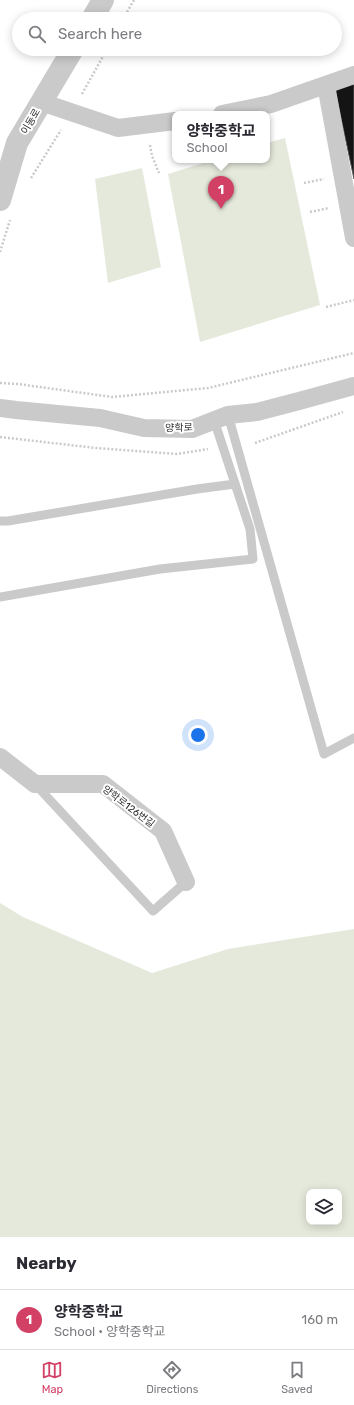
<!DOCTYPE html>
<html lang="en">
<head>
<meta charset="utf-8">
<style>
  body { margin:0; font-family:Rubik,"Noto Sans KR",sans-serif; background:#f7f7f7; color:#2b2b33 }
  .controls { position:absolute; right:12px; bottom:12px; display:grid; overflow:hidden; border-radius:8px; box-shadow:0 2px 10px #0003 }
  .controls button { width:36px; height:36px; display:grid; place-items:center; padding:0; border:0; border-bottom:1px solid #e1e1e2; background:#fff; color:#2b2b33; font:20px sans-serif }
  .you { position:absolute; left:198px; top:735px; width:14px; height:14px; margin:-10px; border:3px solid #fff; border-radius:50%; background:#1a73e8; box-shadow:0 0 0 6px #1a73e833 }
  .badge { display:grid; place-items:center; width:26px; height:26px; border-radius:50%; background:#d34066; color:#fff; font-size:13px; font-weight:700 }
  .pin { position:absolute; translate:-50% -33px; filter:drop-shadow(0 1px 2px #0008) }
  .pin::after { content:''; position:absolute; top:21px; width:14px; height:12px; background:inherit; clip-path:polygon(0 0,100% 0,50% 100%) }
  .popup { position:absolute; left:172px; top:111px; width:98px; height:52px; box-sizing:border-box; display:grid; place-content:center; border-radius:8px; background:#fff; filter:drop-shadow(0 1px 3px #0005); font-size:13px; white-space:nowrap; color:#7c7c81 }
  .popup b { font-size:15px; color:#2b2b33 }
  .popup::after { content:''; position:absolute; left:50%; top:100%; margin-left:-8px; border:8px solid transparent; border-top-color:#fff }
  .list { margin:0; padding:0; list-style:none }
  h2 { display:flex; justify-content:space-between; align-items:center; height:52px; margin:0; padding:0 16px; font-size:17px }
  h2 small { font-size:13px; font-weight:400; color:#7c7c81 }
  .list li { display:grid; grid-template-columns:26px 1fr auto; gap:12px; align-items:center; box-sizing:border-box; height:60px; padding:0 16px; border-top:1px solid #e1e1e2 }
  .list b { display:block; font-size:15px; white-space:nowrap }
  .list p { margin:0; font-size:13px; white-space:nowrap; color:#7c7c81 }
  .list em { font-size:13px; font-style:normal; color:#7c7c81 }
  .icon { flex:none; width:22px; height:22px; fill:none; stroke:currentColor; stroke-width:2; stroke-linecap:round; stroke-linejoin:round }
  .map { position:relative; flex:none; width:354px; height:1237px; overflow:hidden }
  .search { position:absolute; background:#fff; box-shadow:0 2px 10px #0003; left:12px; right:12px; top:12px; height:44px; display:flex; align-items:center; gap:10px; box-sizing:border-box; padding:0 14px; border-radius:22px; color:#7c7c81; font-size:15px }
  .sheet { height:112px; background:#fff }
  nav { display:flex; justify-content:space-around; align-items:center; box-sizing:border-box; height:56px; border-top:1px solid #e1e1e2; background:#fff; font-size:11px; color:#7c7c81 }
  nav a { display:grid; justify-items:center; gap:2px }
  nav .on { color:#d34066 }
  .map>svg:first-child { display:block }
  .green { fill:#e5e9db; fill-rule:evenodd }
  .building { fill:#141414; stroke:#5a5a5a }
  .lines { fill:none; stroke-linecap:round; stroke-linejoin:round }
  .path { stroke:#cacaca; stroke-width:2.5; stroke-dasharray:2 2; stroke-linecap:butt }
  .service { stroke:#cacaca; stroke-width:9 }
  .minor { stroke:#cacaca; stroke-width:18 }
  .tertiary { stroke:#cacaca; stroke-width:22 }
  .labels { text-anchor:middle; stroke-width:4; stroke-linejoin:round; paint-order:stroke }
  .street-label { font-size:10px; fill:#2d2d2d; stroke:#fff }
</style>
</head>
<body>
<div class="map">
<svg width="354" height="1237" viewBox="0 0 354 1237">
  <rect width="100%" height="100%" fill="#fff"/>
  <!-- green -->
  <g class="green">
    <polygon points="285,138 320,305 200,342 168,174 213,160 267,160 267,143"/>
    <polygon points="142,168 161,267 108,283 95,179"/>
    <path d="M0,903L23,917L152,973L228,949L354,929V1237H0ZM309,1192H339V1222H309Z"/>
  </g>
  <!-- building -->
  <polygon class="building" points="354,70 354,179 332,76"/>
  <g class="lines">
    <!-- path -->
    <g class="path">
      <polyline points="123,19 134,0"/>
      <polyline points="82,94 107,49"/>
      <polyline points="150,145 152,156 159,173"/>
      <polyline points="31,178 61,130"/>
      <polyline points="304,183 324,179"/>
      <polyline points="310,212 329,208"/>
      <polyline points="0,252 10,220"/>
      <polyline points="326,307 354,300"/>
      <polyline points="0,383 18,384 112,397 208,388 354,353"/>
      <polyline points="0,437 96,448 177,454 208,449"/>
      <polyline points="255,443 343,412"/>
    </g>
    <!-- service -->
    <g class="service">
      <polyline points="228,415 324,754 354,738"/>
      <polyline points="0,521 8,521 197,489 235,484"/>
      <polyline points="0,597 160,569 253,559 250,529 214,420"/>
      <polyline points="35,784 153,911 186,882"/>
    </g>
    <!-- minor -->
    <g class="minor">
      <polyline points="326,85 354,238"/>
      <polyline points="41,102 118,128 175,121"/>
      <polyline points="222,114 271,104 354,75"/>
      <polyline points="0,408 16,410 100,418 144,428 192,429 228,415 257,412 299,401 354,386"/>
      <polyline points="0,757 35,784 103,784 163,831 186,882"/>
    </g>
    <!-- tertiary -->
    <g class="tertiary">
      <polyline points="92,19 103,0"/>
      <polyline points="0,200 17,143 73,49"/>
    </g>
  </g>
  <g class="labels">
    <!-- street labels -->
    <g class="street-label">
      <text transform="translate(30 121) rotate(-60)" y="4">이동로</text>
      <text transform="translate(179 427) rotate(-2)" y="4">양학로</text>
      <text transform="translate(129 806) rotate(37)" y="4">양학로126번길</text>
    </g>
  </g>
</svg>
<div class="controls">
<button><svg class="icon" aria-label="layers" viewBox="0 0 24 24"><path d="M12 4l9 5-9 5-9-5zM3 14l9 5 9-5"/></svg></button>
</div>
<div class="you"></div>
<div class="pin badge" style="left:221px;top:209px">1</div>
<div class="popup"><b>양학중학교</b>School</div>
<div class="search"><svg class="icon" aria-label="search" viewBox="0 0 24 24"><circle cx="10" cy="10" r="6"/><path d="M15 15l6 6"/></svg>Search here</div>
</div>
<section class="sheet">
<h2>Nearby<small></small></h2>
<ul class="list">
<li><span class="badge">1</span><div><b>양학중학교</b><p>School · 양학중학교</p></div><em>160 m</em></li>
</ul>
</section>
<nav>
<a class="on"><svg class="icon" aria-label="map" viewBox="0 0 24 24"><path d="M3 6l6-2 6 2 6-2v14l-6 2-6-2-6 2zM9 4v14M15 6v14"/></svg>Map</a>
<a><svg class="icon" aria-label="directions" viewBox="0 0 24 24"><path d="M12 3l9 9-9 9-9-9zM9 14v-3h6M13 9l2 2-2 2"/></svg>Directions</a>
<a><svg class="icon" aria-label="saved" viewBox="0 0 24 24"><path d="M7 4h10v16l-5-4-5 4z"/></svg>Saved</a>
</nav>
</body>
</html>
